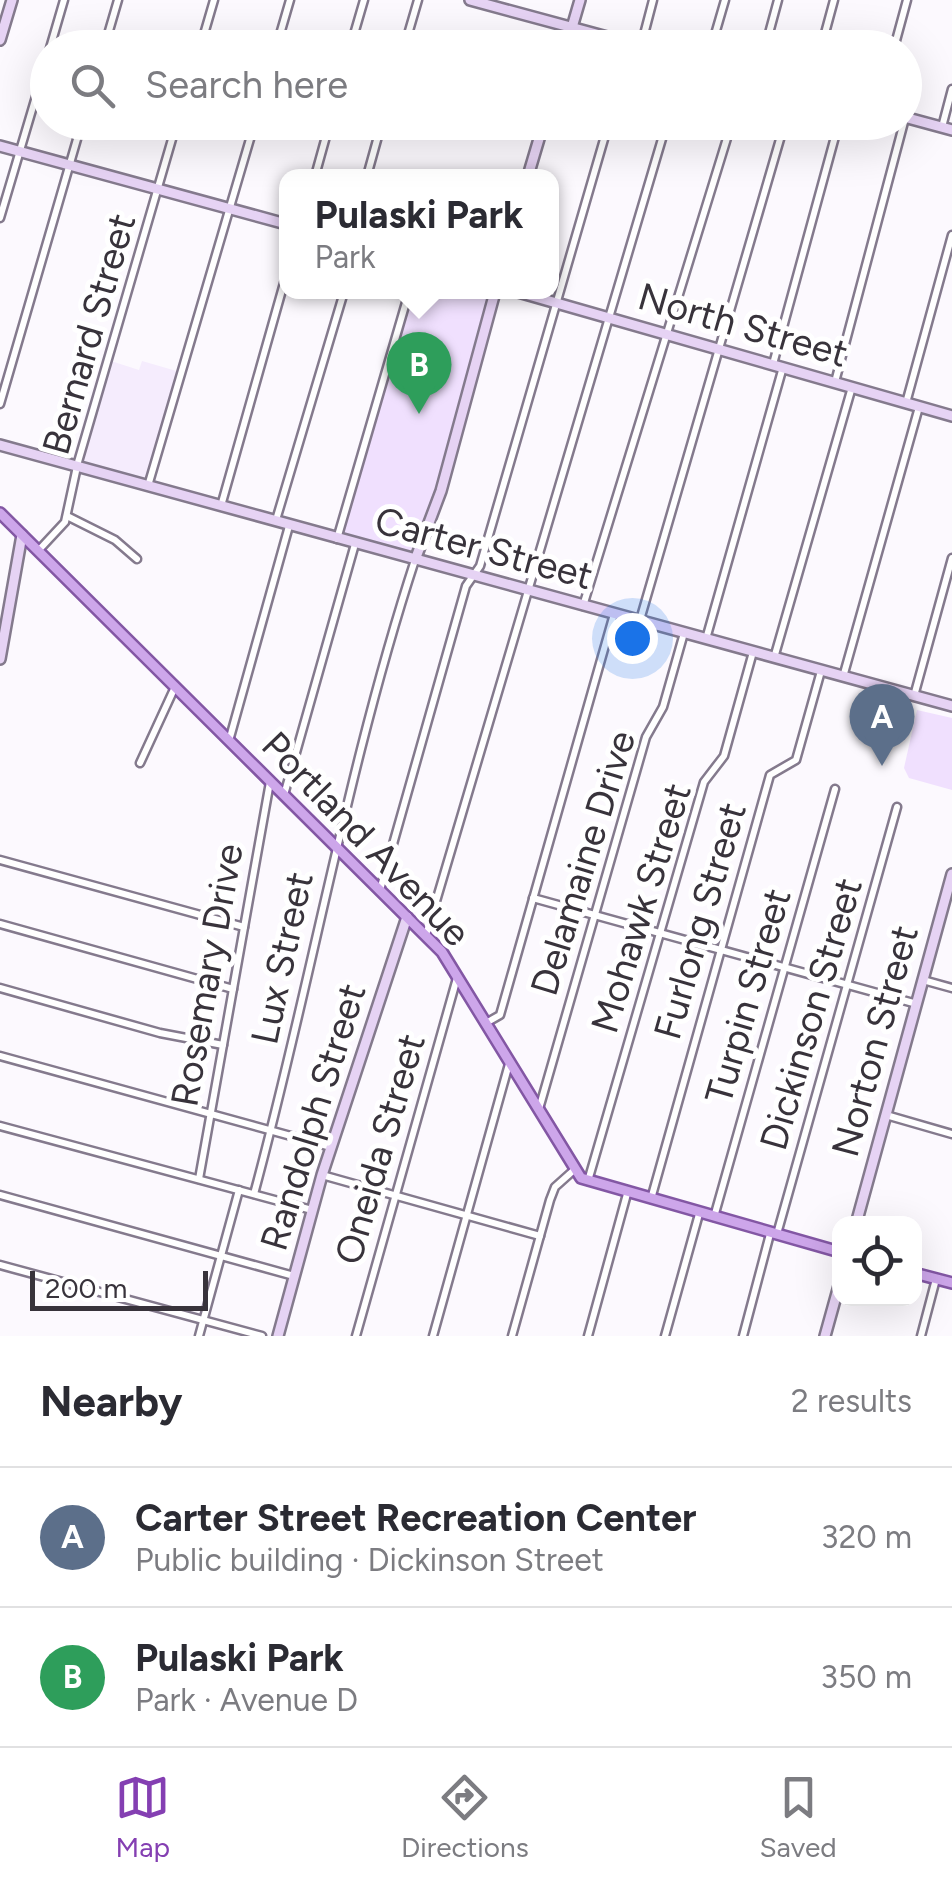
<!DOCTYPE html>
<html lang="en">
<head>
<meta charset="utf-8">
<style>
  body { margin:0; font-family:Figtree,sans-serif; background:#f2f2f3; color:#2b2b33 }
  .controls { position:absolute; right:30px; bottom:30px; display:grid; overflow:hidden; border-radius:20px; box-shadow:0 10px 40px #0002 }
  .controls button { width:90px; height:90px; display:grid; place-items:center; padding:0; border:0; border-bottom:2px solid #e1e1e2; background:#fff; color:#2b2b33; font:50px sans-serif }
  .scale { position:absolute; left:30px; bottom:25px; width:178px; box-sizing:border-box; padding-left:10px; border:5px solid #38333b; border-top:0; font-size:28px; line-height:35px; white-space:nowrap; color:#38333b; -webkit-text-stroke:8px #fff; paint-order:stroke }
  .you { position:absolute; left:632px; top:638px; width:35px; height:35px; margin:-25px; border:8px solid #fff; border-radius:50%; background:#1a73e8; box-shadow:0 0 0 15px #1a73e833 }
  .badge { display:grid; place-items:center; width:65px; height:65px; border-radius:50%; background:#843fb2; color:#fff; font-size:32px; font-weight:700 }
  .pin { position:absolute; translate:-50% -82px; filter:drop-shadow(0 2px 5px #0008) }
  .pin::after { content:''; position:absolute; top:52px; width:35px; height:30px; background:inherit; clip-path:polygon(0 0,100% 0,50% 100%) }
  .popup { position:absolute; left:279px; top:169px; width:280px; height:130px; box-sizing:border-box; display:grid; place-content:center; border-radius:20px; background:#fff; filter:drop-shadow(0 2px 8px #0005); font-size:32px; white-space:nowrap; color:#7c7c81 }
  .popup b { font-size:38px; color:#2b2b33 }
  .popup::after { content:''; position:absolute; left:50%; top:100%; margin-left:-20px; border:20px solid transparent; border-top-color:#fff }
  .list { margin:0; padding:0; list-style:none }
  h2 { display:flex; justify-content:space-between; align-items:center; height:130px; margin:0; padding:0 40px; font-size:42px }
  h2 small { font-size:32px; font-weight:400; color:#7c7c81 }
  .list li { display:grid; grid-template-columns:65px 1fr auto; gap:30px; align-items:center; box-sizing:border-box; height:140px; padding:0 40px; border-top:2px solid #e1e1e2 }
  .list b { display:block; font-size:38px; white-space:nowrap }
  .list p { margin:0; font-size:32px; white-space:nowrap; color:#7c7c81 }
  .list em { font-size:32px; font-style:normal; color:#7c7c81 }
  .icon { flex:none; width:55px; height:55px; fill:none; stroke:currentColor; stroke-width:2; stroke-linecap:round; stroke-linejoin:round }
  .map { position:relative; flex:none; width:952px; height:1336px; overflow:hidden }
  .search { position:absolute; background:#fff; box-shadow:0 10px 40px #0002; left:30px; right:30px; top:30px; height:110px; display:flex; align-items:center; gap:25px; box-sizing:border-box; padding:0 35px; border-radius:55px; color:#7c7c81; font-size:38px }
  .sheet { height:410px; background:#fff }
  nav { display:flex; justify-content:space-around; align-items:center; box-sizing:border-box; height:140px; border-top:2px solid #e1e1e2; background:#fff; font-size:28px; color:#7c7c81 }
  nav a { display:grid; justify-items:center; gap:5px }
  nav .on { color:#843fb2 }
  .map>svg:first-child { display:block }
  .built { fill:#f5ecfd }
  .green { fill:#f0e0fe }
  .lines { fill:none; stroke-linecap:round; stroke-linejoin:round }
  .street-casing { stroke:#847a8d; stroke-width:11 }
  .secondary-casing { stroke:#847a8d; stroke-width:14 }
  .primary-casing { stroke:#8357a4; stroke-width:14 }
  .street { stroke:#fff; stroke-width:6 }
  .secondary { stroke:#e6d3f4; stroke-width:9 }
  .primary { stroke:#cda6ea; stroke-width:9 }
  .labels { text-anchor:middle; stroke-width:10; stroke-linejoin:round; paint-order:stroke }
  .street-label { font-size:38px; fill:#38333b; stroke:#fff }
</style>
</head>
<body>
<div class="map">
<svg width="952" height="1336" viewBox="0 0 952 1336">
  <rect width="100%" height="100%" fill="#fcf9fe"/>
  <!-- built -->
  <polygon class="built" points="111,361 139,370 142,361 180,372 144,482 81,463"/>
  <!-- green -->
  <g class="green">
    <path d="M414,292H490L491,300C480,339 433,540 408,552L342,534Z"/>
    <polygon points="917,710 952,718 952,790 909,778 904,768"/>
  </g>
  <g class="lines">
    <defs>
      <g id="street">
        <polyline points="641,46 653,0"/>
        <polyline points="50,48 64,0"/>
        <polyline points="104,48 118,0"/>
        <polyline points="200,48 214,0"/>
        <polyline points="276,48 290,0"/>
        <polyline points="350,48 364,0"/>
        <polyline points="404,48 418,0"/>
        <polyline points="711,48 725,0"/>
        <polyline points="765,48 778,0"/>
        <polyline points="821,48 834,0"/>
        <polyline points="894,48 907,0"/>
        <polyline points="942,127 952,89"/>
        <polyline points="315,176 330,122"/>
        <polyline points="367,176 382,122"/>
        <polyline points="0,218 48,56"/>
        <polyline points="773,364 839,122"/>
        <polyline points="835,382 904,122"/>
        <polyline points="906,403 952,235"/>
        <polyline points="0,404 82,122"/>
        <polyline points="148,486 255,122"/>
        <polyline points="221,506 286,276"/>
        <polyline points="67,516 115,540 137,559"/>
        <polyline points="276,520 344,292"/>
        <polyline points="337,539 409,292"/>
        <polyline points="38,551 65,522 78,462 177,122"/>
        <polyline points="583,606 732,122"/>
        <polyline points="640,620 785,122"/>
        <polyline points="706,639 783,367"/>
        <polyline points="774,658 852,387"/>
        <polyline points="843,677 919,407"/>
        <polyline points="914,696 952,558"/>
        <polyline points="229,741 289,526"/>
        <polyline points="140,763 175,687"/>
        <polyline points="284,795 355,544"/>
        <polyline points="0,860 244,927"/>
        <polyline points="380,890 466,586 480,566 609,122"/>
        <polyline points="533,898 917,1004"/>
        <polyline points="0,924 233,989"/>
        <polyline points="426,935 667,122"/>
        <polyline points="923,980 952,988"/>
        <polyline points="0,988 160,1033 223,1045"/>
        <polyline points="486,1023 500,1015 614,614"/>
        <polyline points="0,1056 331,1147"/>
        <polyline points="539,1109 646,737 663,707 684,633"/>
        <polyline points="886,1115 952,1134"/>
        <polyline points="0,1126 312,1210"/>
        <polyline points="322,1175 540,1236"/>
        <polyline points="199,1179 270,782"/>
        <polyline points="588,1181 704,782 724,756 753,652"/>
        <path d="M254,1194C311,984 347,768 415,560"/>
        <polyline points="0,1195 294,1276"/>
        <polyline points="651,1199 770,775 796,760 821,671"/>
        <polyline points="714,1217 835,789"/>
        <polyline points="777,1234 897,807"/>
        <polyline points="0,1265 262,1336"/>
        <polyline points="199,1336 239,1190"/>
        <polyline points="356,1336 457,978"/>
        <polyline points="433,1336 509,1064"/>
        <polyline points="512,1336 550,1200 555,1187 574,1170"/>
        <polyline points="588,1336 627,1194"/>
        <polyline points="665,1336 699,1214"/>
        <polyline points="743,1336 770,1234"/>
        <polyline points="921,1336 936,1279"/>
      </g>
      <g id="secondary">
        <polyline points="470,0 648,48"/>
        <polyline points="0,40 12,0"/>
        <polyline points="566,48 580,0"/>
        <polyline points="904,117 952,130"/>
        <polyline points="0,146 286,224"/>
        <polyline points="528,176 544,122"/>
        <polyline points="518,292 952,416"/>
        <polyline points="0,445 952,706"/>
        <polyline points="415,560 441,491 495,292"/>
        <polyline points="0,659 22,535"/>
        <polyline points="856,1224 952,874"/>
        <polyline points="278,1336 322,1175 407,917"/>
        <polyline points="825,1336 840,1282"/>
      </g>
      <g id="primary">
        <polyline points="0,513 442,952 581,1178 840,1252"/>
        <polyline points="914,1273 952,1283"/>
      </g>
    </defs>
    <!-- street casing -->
    <use href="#street" class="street-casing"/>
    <!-- secondary casing -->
    <use href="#secondary" class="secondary-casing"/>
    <!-- primary casing -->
    <use href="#primary" class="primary-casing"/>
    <!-- street -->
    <use href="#street" class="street"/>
    <!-- secondary -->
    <use href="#secondary" class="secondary"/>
    <!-- primary -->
    <use href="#primary" class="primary"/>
  </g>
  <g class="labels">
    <!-- street labels -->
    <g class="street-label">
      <text transform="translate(743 325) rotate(16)" y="13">North Street</text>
      <text transform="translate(89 334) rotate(-74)" y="13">Bernard Street</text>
      <text transform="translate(484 548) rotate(15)" y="13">Carter Street</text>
      <text transform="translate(366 839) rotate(46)" y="13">Portland Avenue</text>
      <text transform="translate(583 863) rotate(-73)" y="13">Delamaine Drive</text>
      <text transform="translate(641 908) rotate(-73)" y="13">Mohawk Street</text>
      <text transform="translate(700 921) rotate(-74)" y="13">Furlong Street</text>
      <text transform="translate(282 958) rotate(-78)" y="13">Lux Street</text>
      <text transform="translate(207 975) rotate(-80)" y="13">Rosemary Drive</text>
      <text transform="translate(748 996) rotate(-74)" y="13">Turpin Street</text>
      <text transform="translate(811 1014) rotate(-74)" y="13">Dickinson Street</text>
      <text transform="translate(875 1041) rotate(-75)" y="13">Norton Street</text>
      <text transform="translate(313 1117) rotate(-73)" y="13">Randolph Street</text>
      <text transform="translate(380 1149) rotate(-74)" y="13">Oneida Street</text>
    </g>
  </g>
</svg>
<div class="controls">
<button><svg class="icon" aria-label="locate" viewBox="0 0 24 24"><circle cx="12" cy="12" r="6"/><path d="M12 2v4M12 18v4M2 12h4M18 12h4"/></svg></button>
</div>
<div class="scale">200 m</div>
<div class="you"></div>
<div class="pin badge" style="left:882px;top:766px;background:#5c6f8a">A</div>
<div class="pin badge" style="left:419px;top:414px;background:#2e9e5b">B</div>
<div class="popup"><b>Pulaski Park</b>Park</div>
<div class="search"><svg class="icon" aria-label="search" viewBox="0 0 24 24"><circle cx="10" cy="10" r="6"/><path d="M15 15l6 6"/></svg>Search here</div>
</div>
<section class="sheet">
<h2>Nearby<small>2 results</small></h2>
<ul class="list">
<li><span class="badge" style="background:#5c6f8a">A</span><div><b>Carter Street Recreation Center</b><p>Public building · Dickinson Street</p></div><em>320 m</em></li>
<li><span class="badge" style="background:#2e9e5b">B</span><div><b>Pulaski Park</b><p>Park · Avenue D</p></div><em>350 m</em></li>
</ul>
</section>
<nav>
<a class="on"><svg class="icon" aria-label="map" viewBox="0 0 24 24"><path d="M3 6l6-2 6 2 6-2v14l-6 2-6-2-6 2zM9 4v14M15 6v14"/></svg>Map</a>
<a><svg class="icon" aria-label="directions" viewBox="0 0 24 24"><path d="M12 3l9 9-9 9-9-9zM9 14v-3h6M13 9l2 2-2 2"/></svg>Directions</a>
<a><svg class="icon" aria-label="saved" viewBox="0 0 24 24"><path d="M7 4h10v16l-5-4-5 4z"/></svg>Saved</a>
</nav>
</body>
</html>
